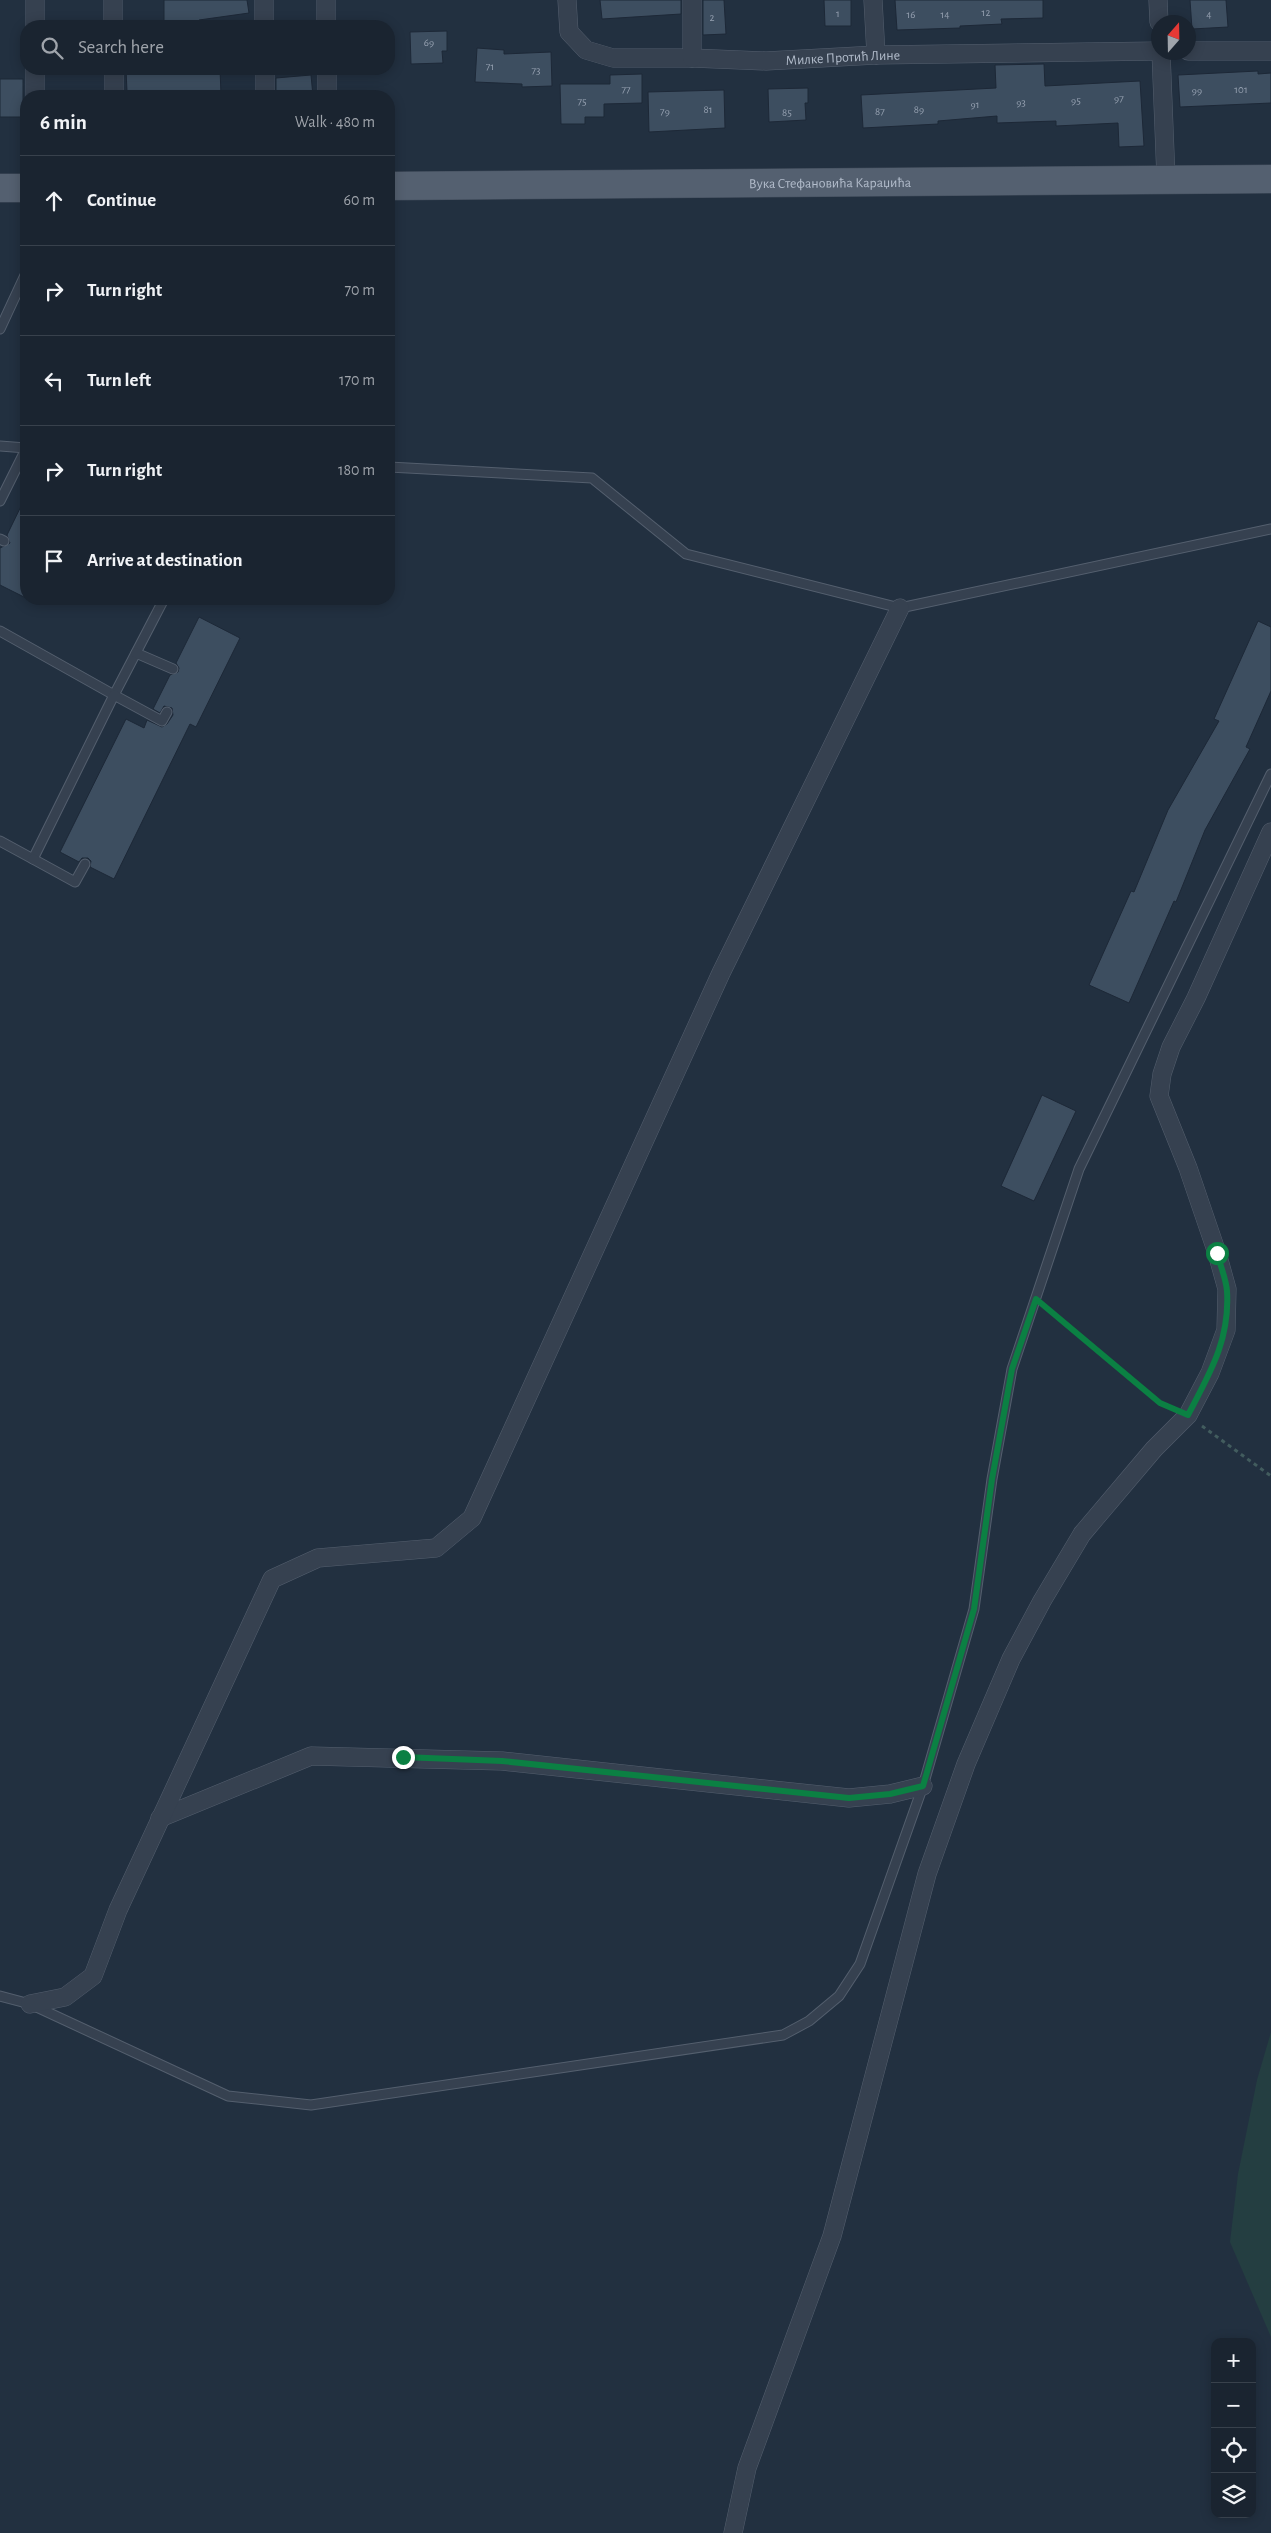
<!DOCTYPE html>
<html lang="en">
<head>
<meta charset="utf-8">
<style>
  body { margin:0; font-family:"Alegreya Sans",sans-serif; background:#232c38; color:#f1f3f6 }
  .controls { position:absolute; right:15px; bottom:15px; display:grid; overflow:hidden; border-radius:10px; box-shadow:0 2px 12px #0003 }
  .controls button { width:45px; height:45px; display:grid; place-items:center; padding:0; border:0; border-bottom:1px solid #38414c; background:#1a2430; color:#f1f3f6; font:25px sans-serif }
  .compass { position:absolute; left:1151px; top:15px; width:45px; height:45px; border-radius:50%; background:#1a2430; box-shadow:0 2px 12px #0003; rotate:20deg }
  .stop { position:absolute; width:15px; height:15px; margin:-11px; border:4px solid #0b8043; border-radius:50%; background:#fff }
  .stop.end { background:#0b8043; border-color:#fff; box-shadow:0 1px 5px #0008 }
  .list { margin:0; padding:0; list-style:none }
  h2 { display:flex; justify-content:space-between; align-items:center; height:65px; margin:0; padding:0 20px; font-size:21px }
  h2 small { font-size:16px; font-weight:400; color:#9fa4ab }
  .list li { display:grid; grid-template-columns:32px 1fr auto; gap:15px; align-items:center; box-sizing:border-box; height:90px; padding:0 20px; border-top:1px solid #38414c }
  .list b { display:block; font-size:19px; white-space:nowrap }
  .list em { font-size:16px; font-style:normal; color:#9fa4ab }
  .icon { flex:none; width:28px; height:28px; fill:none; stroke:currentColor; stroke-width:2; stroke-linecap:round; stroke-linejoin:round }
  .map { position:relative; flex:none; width:1271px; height:2533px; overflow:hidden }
  .search { position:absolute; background:#1a2430; box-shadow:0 2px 12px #0003; left:20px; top:20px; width:375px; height:55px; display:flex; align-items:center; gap:12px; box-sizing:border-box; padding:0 18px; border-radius:20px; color:#9fa4ab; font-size:19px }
  .panel { position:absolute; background:#1a2430; box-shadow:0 2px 12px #0003; left:20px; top:90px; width:375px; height:515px; border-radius:20px }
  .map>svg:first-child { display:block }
  .green { fill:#243e41 }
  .building { fill:#3d4e60; stroke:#1d2837 }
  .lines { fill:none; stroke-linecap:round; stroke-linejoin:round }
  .lane-casing { stroke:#545f6e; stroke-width:11 }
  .street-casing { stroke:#545f6e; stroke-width:19 }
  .primary-casing { stroke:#424d5c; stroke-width:29 }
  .path { stroke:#425c5e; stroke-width:3; stroke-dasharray:4 4; stroke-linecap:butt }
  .lane { stroke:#364150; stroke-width:9 }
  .street { stroke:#364150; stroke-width:18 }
  .primary { stroke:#546070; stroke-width:28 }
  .route { stroke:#0b8043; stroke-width:6 }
  .labels { text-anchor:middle; stroke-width:4; stroke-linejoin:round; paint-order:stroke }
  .number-label { font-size:11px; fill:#95a0b0 }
  .street-label { font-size:14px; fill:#b2bccb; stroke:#1b2635 }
</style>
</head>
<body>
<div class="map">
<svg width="1271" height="2533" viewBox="0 0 1271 2533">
  <rect width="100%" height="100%" fill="#223040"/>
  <!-- green -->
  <polygon class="green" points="1271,2032 1271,2337 1230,2242 1238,2174 1257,2080"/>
  <!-- building -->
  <g class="building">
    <polygon points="164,0 247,0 249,13 199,20 199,23 164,23"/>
    <polygon points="600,0 681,0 681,14 602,19"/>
    <polygon points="703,0 724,0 726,34 703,35"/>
    <polygon points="824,0 851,0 851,26 825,26"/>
    <polygon points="895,0 1043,0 1043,18 1001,19 1002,24 960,26 960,28 897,30"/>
    <polygon points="1190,0 1226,0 1228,27 1192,29"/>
    <polygon points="447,31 447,51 442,51 443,63 411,64 410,32"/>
    <polygon points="477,48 504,50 504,54 551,52 552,86 522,87 522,84 475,82"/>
    <polygon points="1044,64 1045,86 1140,81 1144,146 1119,147 1118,123 1056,126 1056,121 997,123 997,116 938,121 938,124 863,128 861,95 996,88 995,65"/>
    <polygon points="126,69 220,69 221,94 167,96 167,91 127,92"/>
    <polygon points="1258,71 1258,74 1271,73 1271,103 1180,107 1178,75"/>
    <polygon points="642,74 642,103 604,104 604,117 585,117 585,124 561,124 560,84 610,84 610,75"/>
    <polygon points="311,75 313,96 276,96 276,78"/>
    <rect x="0" y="79" width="23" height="38"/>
    <polygon points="808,88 808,103 805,103 806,120 769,122 768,89"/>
    <polygon points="724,90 725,128 649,132 648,92"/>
    <polygon points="26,496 26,598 0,585 0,548 10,543 7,535"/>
    <polygon points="199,617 240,638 196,727 190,724 114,879 90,867 91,861 88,858 82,858 79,862 60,852 126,719 144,728 147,720 162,727 167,724 173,715 172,708 164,706 160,713 153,709 170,675 178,672 179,668 176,663"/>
    <polygon points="1258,621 1271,627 1271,691 1246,747 1250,749 1205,830 1176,902 1174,901 1129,1003 1089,985 1131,891 1134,892 1168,810 1219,721 1214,719"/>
    <polygon points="1042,1095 1076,1111 1034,1201 1001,1186"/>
  </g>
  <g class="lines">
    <defs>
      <g id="lane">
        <polyline points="0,329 26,273"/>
        <polyline points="0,446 26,448"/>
        <polyline points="389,467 592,478 686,554 900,608 1271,529"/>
        <polyline points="0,501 26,449"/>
        <polyline points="0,539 4,541"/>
        <polyline points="0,631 114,695 164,599"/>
        <polyline points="136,653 173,669"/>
        <polyline points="0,841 33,859 114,695 162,721 167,712"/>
        <polyline points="33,859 75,882 85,864"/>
        <polyline points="0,1996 30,2004 228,2096 311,2105 783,2035 809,2021 839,1996 860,1964 923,1786 974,1609 992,1479 1012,1369 1079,1169 1271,774"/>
      </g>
      <g id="street">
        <polyline points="35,0 35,26"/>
        <polyline points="264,0 264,26"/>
        <polyline points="326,0 326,26"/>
        <path id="s1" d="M567,0L569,32L586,50L613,58H692L766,61L876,55L1158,51"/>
        <polyline points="692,0 692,58"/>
        <polyline points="873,0 876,55"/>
        <polyline points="1158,0 1159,22"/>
        <polyline points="113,26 113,0"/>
        <polyline points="1188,51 1271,51"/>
        <polyline points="1161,52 1166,179"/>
        <polyline points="35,69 35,96"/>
        <polyline points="114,69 114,96"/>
        <polyline points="265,69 265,96"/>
        <polyline points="327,69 327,96"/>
        <polyline points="160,1818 311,1756 502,1761 849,1798 890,1794 923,1786"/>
        <polyline points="30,2004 65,1997 93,1976 118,1910 272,1579 318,1558 436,1548 472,1518 721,973 900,608"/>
        <polyline points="733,2533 747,2468 832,2236 927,1874 966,1764 1011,1659 1042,1601 1082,1534 1154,1449 1188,1415 1210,1373 1226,1330 1227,1289 1217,1253 1188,1168 1159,1096 1162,1074 1171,1047 1196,998 1271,832"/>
      </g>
      <g id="primary">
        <path id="s2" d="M389,186L1271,179"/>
        <polyline points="0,188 26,188"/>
      </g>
    </defs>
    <!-- lane casing -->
    <use href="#lane" class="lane-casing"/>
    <!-- street casing -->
    <use href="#street" class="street-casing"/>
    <!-- primary casing -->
    <use href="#primary" class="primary-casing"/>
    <!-- path -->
    <g class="path">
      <polyline points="1046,1307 1160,1403 1171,1408"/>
      <polyline points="1202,1426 1271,1476"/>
    </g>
    <!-- lane -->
    <use href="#lane" class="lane"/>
    <!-- street -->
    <use href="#street" class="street"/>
    <!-- primary -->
    <use href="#primary" class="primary"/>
  </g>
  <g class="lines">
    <!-- route -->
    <path class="route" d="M403,1757L502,1761L849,1798L890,1794L923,1786L974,1609L992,1479L1012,1369L1036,1299L1160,1403L1188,1415C1210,1373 1230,1340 1227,1291C1226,1278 1220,1265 1217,1253"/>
  </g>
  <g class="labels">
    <!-- number labels -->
    <g class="number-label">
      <text x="986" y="16">12</text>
      <text x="838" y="17">1</text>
      <text x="911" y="18">16</text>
      <text x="945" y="18">14</text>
      <text x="1209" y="18">4</text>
      <text x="712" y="21">2</text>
      <text x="429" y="46">69</text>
      <text x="490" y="70">71</text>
      <text x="536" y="74">73</text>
      <text x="626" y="93">77</text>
      <text x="1241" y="93">101</text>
      <text x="1197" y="94">99</text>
      <text x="1119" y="102">97</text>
      <text x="1076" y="104">95</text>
      <text x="582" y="105">75</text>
      <text x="1021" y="106">93</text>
      <text x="975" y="108">91</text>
      <text x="708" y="113">81</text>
      <text x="919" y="113">89</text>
      <text x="665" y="115">79</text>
      <text x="880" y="115">87</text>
      <text x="787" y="116">85</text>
    </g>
    <!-- street labels -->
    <g class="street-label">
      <text dy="5" stroke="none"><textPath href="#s1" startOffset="315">Милке Протић Лине</textPath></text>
      <text dy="5" stroke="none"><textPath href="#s2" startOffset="441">Вука Стефановића Караџића</textPath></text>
    </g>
  </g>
</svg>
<div class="controls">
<button>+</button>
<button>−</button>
<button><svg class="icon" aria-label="locate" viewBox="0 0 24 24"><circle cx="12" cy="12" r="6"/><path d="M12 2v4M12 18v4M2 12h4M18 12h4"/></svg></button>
<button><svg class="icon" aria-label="layers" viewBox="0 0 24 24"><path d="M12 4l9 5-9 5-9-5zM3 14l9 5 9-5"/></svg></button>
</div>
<svg class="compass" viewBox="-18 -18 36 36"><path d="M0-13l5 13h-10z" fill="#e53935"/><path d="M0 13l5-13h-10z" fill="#9fa4ab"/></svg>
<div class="stop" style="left:1217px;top:1253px"></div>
<div class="stop end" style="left:403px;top:1757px"></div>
<div class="search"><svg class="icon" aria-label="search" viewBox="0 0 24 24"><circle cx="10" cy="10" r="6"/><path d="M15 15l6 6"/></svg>Search here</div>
<section class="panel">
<h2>6 min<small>Walk · 480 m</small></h2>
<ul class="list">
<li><svg class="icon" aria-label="ahead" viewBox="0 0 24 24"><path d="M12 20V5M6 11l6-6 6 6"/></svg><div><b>Continue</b></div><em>60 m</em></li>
<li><svg class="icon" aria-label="right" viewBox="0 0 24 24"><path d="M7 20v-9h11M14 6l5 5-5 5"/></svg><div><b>Turn right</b></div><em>70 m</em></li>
<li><svg class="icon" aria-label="left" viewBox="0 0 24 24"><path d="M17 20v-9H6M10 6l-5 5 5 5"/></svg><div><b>Turn left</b></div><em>170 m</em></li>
<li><svg class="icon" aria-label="right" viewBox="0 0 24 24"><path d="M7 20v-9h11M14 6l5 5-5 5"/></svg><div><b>Turn right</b></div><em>180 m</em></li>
<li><svg class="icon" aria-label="arrive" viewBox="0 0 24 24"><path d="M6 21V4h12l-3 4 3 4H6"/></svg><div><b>Arrive at destination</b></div></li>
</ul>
</section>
</div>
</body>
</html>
